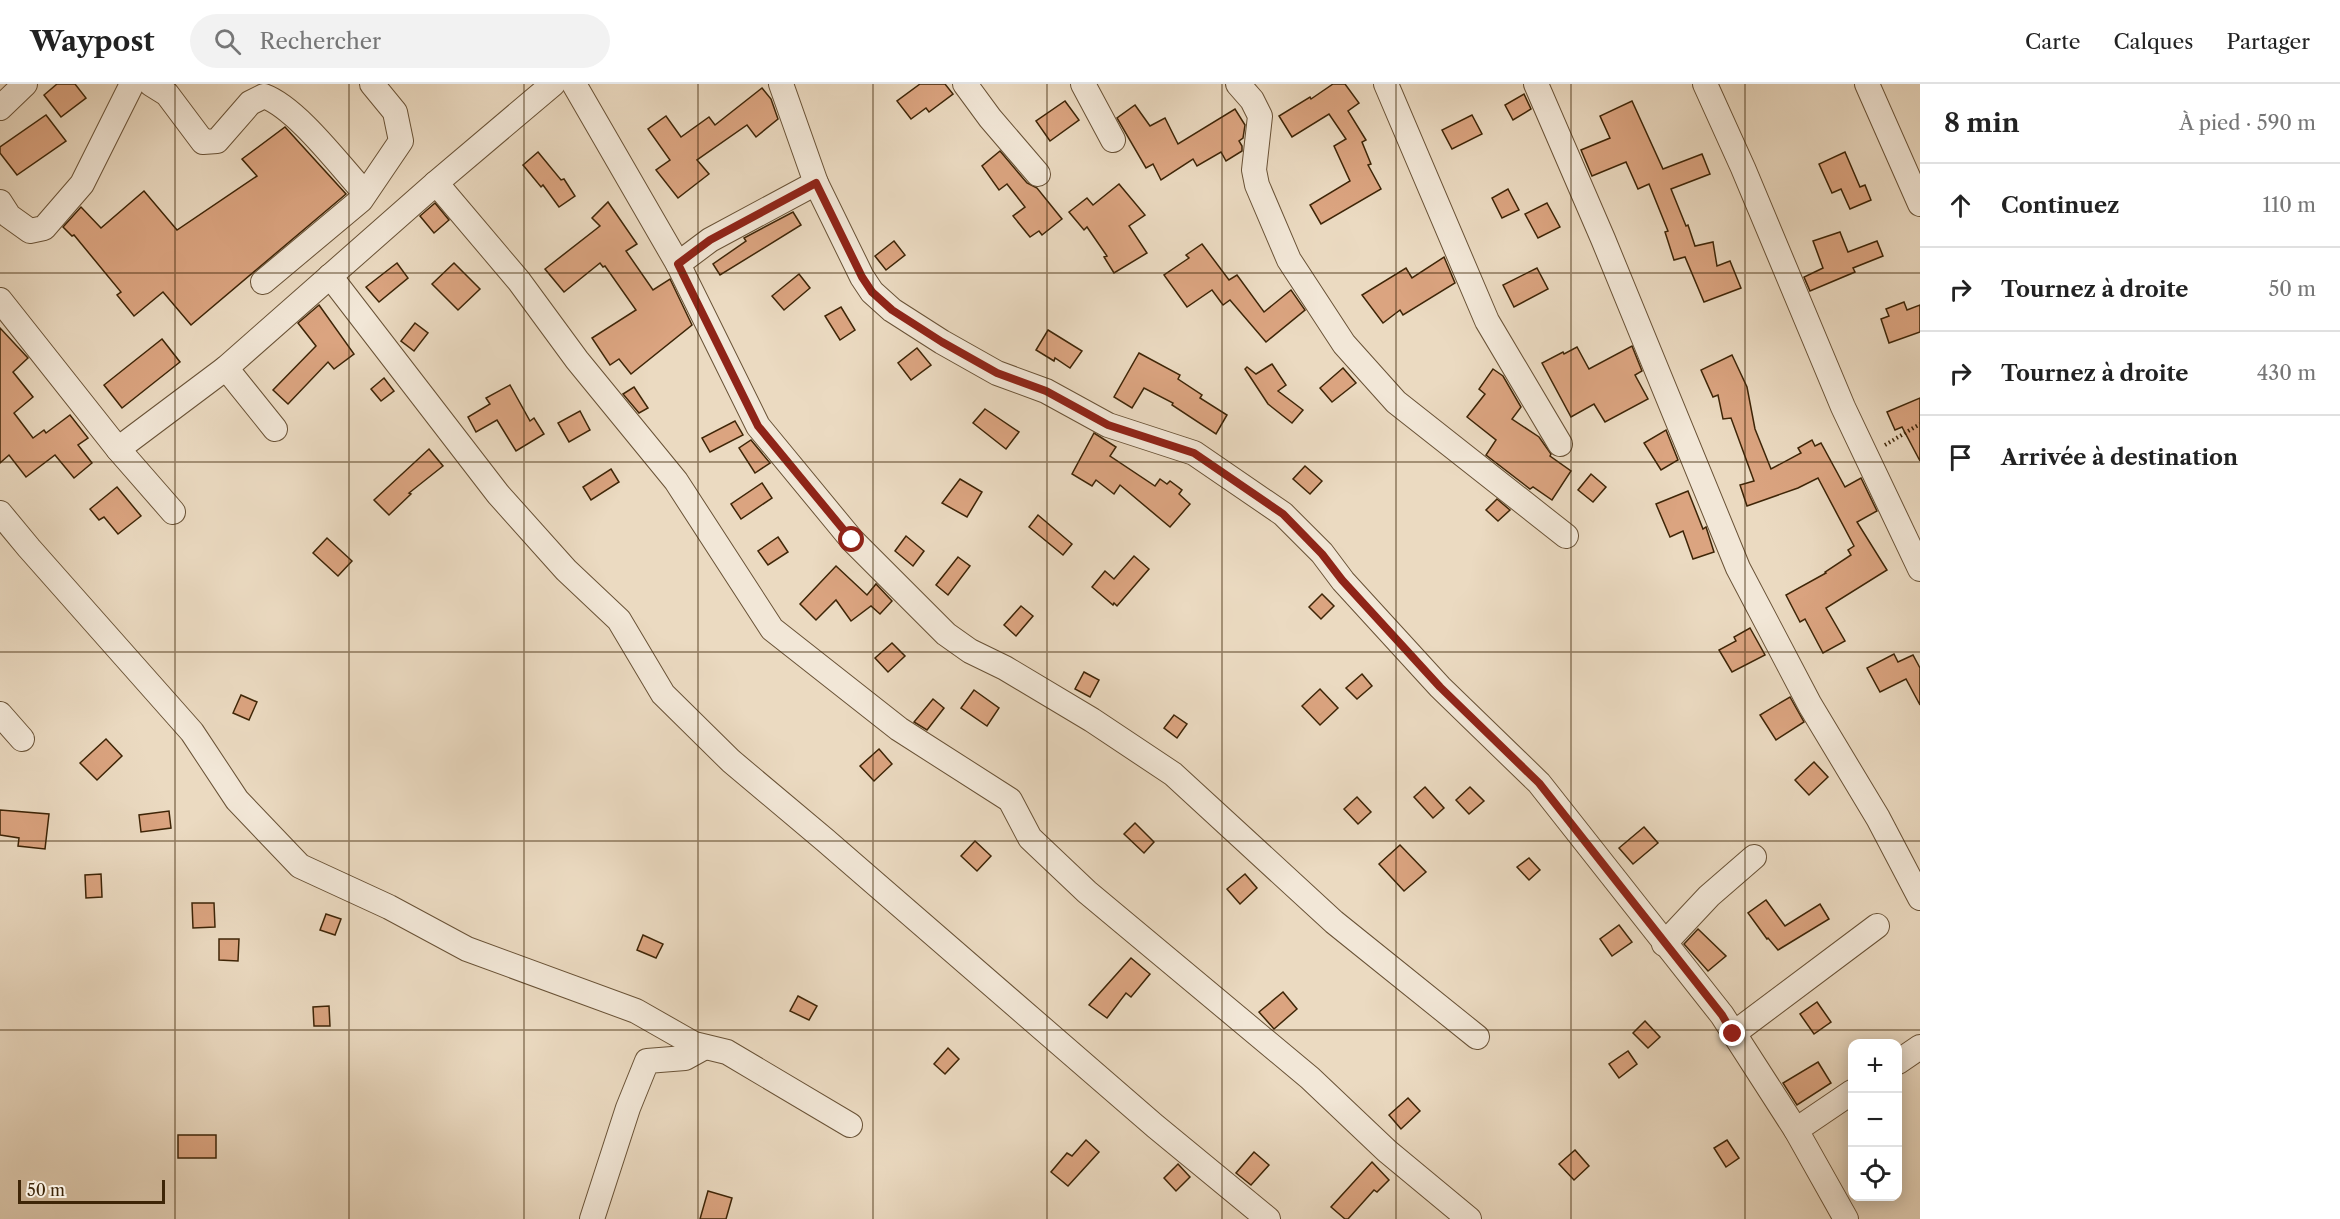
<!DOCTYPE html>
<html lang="fr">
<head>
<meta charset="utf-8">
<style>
  body { margin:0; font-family:"Libre Caslon Text",serif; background:#f2f2f2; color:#222 }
  .controls { position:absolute; right:18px; bottom:18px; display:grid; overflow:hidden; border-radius:12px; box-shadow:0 3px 15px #0003 }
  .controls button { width:54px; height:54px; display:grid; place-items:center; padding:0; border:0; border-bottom:2px solid #e0e0e0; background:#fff; color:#222; font:30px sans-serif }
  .scale { position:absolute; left:18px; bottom:15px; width:147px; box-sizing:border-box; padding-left:6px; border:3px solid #3e2507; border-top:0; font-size:16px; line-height:21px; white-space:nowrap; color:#3e2507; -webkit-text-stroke:4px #f2e7d7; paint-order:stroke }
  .stop { position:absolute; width:18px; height:18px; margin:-14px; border:4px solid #8f2418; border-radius:50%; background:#fff }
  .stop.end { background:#8f2418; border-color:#fff; box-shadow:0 2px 6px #0008 }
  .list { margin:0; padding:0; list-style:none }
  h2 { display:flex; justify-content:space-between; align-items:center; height:78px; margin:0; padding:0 24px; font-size:26px }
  h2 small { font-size:20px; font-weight:400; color:#767676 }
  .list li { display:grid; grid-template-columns:39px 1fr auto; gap:18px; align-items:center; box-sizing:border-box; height:84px; padding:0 24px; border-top:2px solid #e0e0e0 }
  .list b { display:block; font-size:22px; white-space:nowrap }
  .list em { font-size:20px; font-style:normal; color:#767676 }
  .icon { flex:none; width:33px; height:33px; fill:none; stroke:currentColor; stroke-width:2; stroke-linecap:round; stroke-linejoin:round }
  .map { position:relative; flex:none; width:1920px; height:1135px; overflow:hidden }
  header { display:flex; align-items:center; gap:36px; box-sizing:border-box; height:84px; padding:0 30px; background:#fff; border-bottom:2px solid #e0e0e0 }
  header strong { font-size:28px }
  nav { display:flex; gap:33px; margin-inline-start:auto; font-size:21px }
  .search { width:420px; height:54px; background:#f2f2f2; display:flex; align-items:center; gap:15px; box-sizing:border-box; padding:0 21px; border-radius:33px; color:#767676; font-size:22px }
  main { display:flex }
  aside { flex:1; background:#fff }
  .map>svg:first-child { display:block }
  .building { fill:#dba480; stroke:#3e2507; stroke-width:1.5 }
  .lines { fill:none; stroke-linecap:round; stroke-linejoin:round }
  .minor-casing { stroke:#695236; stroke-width:26 }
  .path { stroke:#3e2507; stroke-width:4; stroke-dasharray:1.5 3; stroke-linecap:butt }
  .minor { stroke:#f2e7d7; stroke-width:24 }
  .route { stroke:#8f2418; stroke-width:8 }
  .grid { fill:none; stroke:#3e2507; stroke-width:1.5; stroke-opacity:0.55 }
</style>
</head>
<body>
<header>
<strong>Waypost</strong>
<div class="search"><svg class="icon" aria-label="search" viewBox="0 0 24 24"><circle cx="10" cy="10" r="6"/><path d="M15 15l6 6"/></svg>Rechercher</div>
<nav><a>Carte</a><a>Calques</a><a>Partager</a></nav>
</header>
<main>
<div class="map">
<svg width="1920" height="1135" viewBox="0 0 1920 1135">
  <rect width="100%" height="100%" fill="#ebdac1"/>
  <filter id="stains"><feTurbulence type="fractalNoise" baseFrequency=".00333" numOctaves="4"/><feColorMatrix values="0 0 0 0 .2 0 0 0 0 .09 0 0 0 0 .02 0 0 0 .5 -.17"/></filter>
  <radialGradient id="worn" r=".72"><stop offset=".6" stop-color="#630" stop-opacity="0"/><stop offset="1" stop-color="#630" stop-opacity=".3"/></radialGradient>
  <!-- building -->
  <g class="building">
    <polygon points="57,0 75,0 86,14 61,33 44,11"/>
    <polygon points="920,0 945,0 953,10 929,28 926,24 911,35 897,17"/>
    <polygon points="1333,0 1345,0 1359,19 1348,27 1366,56 1362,58 1371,80 1368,81 1381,105 1321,140 1310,121 1350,97 1334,62 1346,55 1329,30 1292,53 1279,32 1310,13 1311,15"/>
    <polygon points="762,4 771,15 778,35 756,53 747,41 697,76 709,90 678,114 656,86 670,76 648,45 666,32 681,53 709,33 715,41"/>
    <polygon points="1524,10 1531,25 1513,36 1505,21"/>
    <polygon points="1065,17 1079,36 1050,57 1036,37"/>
    <polygon points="1632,17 1663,85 1702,70 1710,90 1671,105 1686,142 1688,141 1695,162 1713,158 1717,182 1730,177 1741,204 1704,218 1685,173 1674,176 1665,148 1668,147 1649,100 1638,105 1626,78 1592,92 1581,66 1610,54 1600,32"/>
    <polygon points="1135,21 1150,42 1165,34 1178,60 1235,25 1245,41 1243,54 1239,57 1242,62 1242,67 1226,77 1221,68 1197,82 1193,75 1161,96 1153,80 1146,84 1117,34"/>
    <polygon points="46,31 66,57 17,91 0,69 0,63"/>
    <polygon points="1472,31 1482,50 1452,65 1442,46"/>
    <polygon points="285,43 346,110 191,241 163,208 134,232 117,211 121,208 74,151 72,152 63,143 81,123 101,144 144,107 177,146 257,92 242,75"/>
    <polygon points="1000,67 1027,99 1037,104 1062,135 1042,151 1039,147 1030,153 1013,132 1025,123 1007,100 999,106 982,82"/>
    <polygon points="538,68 561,96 564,95 575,112 559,123 543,101 541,103 523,81"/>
    <polygon points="1845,68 1860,103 1865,101 1871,116 1850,125 1841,105 1832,109 1819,80"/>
    <polygon points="1119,100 1145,131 1129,142 1147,169 1114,189 1104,173 1107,172 1087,143 1084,146 1069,128 1087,114 1093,121"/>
    <polygon points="1508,105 1519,126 1502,134 1492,114"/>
    <polygon points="608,118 637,160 626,167 653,206 670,195 692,241 631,290 619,275 610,281 592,254 636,226 605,182 603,183 600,179 564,208 545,185 600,142 592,134"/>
    <polygon points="435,119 449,136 434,149 420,132"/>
    <polygon points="1547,119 1560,143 1538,154 1525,130"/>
    <polygon points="793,128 801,141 720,191 713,180 746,157 744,154"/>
    <polygon points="1840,148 1848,168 1877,157 1883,172 1853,184 1855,188 1810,207 1804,193 1823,184 1813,157"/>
    <polygon points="894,157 905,171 886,186 875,172"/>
    <polygon points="1202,160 1229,196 1237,191 1264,228 1291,206 1305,226 1266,258 1230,216 1223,221 1212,206 1187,223 1164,191 1189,174 1186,171"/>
    <polygon points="1444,173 1455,199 1403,231 1400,226 1383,239 1362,211 1406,184 1412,194"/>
    <polygon points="397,179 408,194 379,218 366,203"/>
    <polygon points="454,179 480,205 458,226 432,200"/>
    <polygon points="1537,184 1548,205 1514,223 1503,201"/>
    <polygon points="799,190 810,204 784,226 772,212"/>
    <polygon points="1904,218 1907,226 1920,221 1920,248 1889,259 1881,235 1889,232 1886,225"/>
    <polygon points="319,221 354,270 334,285 328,278 288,320 273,306 316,262 298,239"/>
    <polygon points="841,223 855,246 840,256 825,232"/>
    <polygon points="415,239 428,249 414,267 401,257"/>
    <polygon points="0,244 28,274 13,288 33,313 14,329 33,354 44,346 46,349 70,331 88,354 78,361 92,379 74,394 55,371 26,393 9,371 0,379"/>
    <polygon points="1048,246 1082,267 1070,284 1055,274 1054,277 1036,266"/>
    <polygon points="162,255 180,278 122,324 104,301"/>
    <polygon points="1632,262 1642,287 1635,291 1648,315 1605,338 1594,320 1571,333 1542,279 1563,268 1564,270 1577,263 1589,285"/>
    <polygon points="917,264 931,281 911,296 898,279"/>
    <polygon points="1139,269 1180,291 1178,295 1202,311 1200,314 1227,331 1216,350 1172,321 1173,319 1144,304 1132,324 1114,313"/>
    <polygon points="1732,271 1747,303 1755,345 1771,385 1801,369 1798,364 1812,356 1815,362 1821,359 1845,403 1861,394 1877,427 1857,438 1887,486 1826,524 1845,557 1823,569 1805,535 1800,538 1786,511 1826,489 1825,488 1851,471 1848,466 1854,462 1818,394 1798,404 1747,422 1740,401 1754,397 1731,334 1723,335 1718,311 1713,313 1701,286"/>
    <polygon points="1272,280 1286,301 1278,307 1303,326 1292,339 1268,320 1245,285 1247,283 1256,290"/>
    <polygon points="1343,284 1356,299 1332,318 1320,304"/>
    <polygon points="1493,285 1503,292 1521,323 1512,335 1539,353 1551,370 1550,372 1571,387 1552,416 1533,403 1530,405 1486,371 1496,356 1467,333 1485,310 1479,305"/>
    <polygon points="384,294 394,307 381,317 371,305"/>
    <polygon points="510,301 530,337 534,334 544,350 516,367 497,336 476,348 468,333 490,320 486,314"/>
    <polygon points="634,303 648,324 639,329 623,310"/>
    <polygon points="1920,314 1920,377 1902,343 1895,346 1887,328"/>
    <polygon points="985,325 1019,348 1006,365 973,339"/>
    <polygon points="580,327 590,346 569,358 558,339"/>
    <polygon points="735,337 743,351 710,368 702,354"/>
    <polygon points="1666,346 1678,376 1661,386 1644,359"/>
    <polygon points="1094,349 1116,363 1110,372 1155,402 1160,395 1167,400 1170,397 1182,406 1179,410 1190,420 1170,443 1120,401 1114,410 1096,396 1092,402 1072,390"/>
    <polygon points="751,356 770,379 755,389 739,364"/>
    <polygon points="429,365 443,382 409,409 411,410 389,431 374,416"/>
    <polygon points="1305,382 1322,397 1310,410 1293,395"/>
    <polygon points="611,385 619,398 591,416 583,403"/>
    <polygon points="1591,390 1606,403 1593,418 1578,406"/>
    <polygon points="960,395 982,408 967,433 942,419"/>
    <polygon points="762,399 772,414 741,435 731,420"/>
    <polygon points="117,403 141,432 118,450 104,433 99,436 90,425"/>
    <polygon points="1688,407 1703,445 1706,443 1714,468 1693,475 1683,447 1670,453 1656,420"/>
    <polygon points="1497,415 1510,426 1498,437 1486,426"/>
    <polygon points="1038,431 1072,460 1063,471 1029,443"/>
    <polygon points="906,452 924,467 913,482 895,467"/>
    <polygon points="778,453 788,468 768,481 758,467"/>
    <polygon points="327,454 352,477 338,492 313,469"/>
    <polygon points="1134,472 1149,485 1117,522 1114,519 1113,521 1092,503 1105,487 1114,495"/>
    <polygon points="958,473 970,482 948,511 936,501"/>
    <polygon points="836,482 867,511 876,500 892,517 880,530 871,522 851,537 836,516 816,536 800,520"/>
    <polygon points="1322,510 1334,522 1321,535 1309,523"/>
    <polygon points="1021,522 1033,532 1016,552 1004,541"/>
    <polygon points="1750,544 1765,571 1732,588 1719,566 1736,557 1734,553"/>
    <polygon points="892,559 905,572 888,588 875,574"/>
    <polygon points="1894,570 1898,578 1913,571 1920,584 1920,621 1906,595 1880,608 1867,584"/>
    <polygon points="1084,588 1099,596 1090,613 1075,605"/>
    <polygon points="1362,590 1372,602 1357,615 1346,604"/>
    <polygon points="1320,605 1338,624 1320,641 1302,622"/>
    <polygon points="974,606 999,624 987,642 961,624"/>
    <polygon points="241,611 257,618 249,636 233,629"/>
    <polygon points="1790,613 1804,638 1776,656 1760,631"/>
    <polygon points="933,615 944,624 927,646 914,638"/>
    <polygon points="1174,631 1187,640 1177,654 1164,644"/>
    <polygon points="106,655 122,672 97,696 80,679"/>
    <polygon points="879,665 892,680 874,697 860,682"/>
    <polygon points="1814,678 1828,693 1809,711 1795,696"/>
    <polygon points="1425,703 1444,724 1433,734 1414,713"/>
    <polygon points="1470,703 1484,717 1469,730 1456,716"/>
    <polygon points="1357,713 1371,728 1358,740 1344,725"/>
    <polygon points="0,726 49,730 45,765 18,762 19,754 0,751"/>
    <polygon points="169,727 171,744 141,748 139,731"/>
    <polygon points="1135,739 1154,758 1144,769 1124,750"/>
    <polygon points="1644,743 1658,759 1633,780 1619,764"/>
    <polygon points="975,757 991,772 977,787 961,772"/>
    <polygon points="1400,761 1426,788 1404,807 1379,780"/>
    <polygon points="1529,774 1540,786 1529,796 1517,783"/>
    <polygon points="101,790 102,813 86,814 85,791"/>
    <polygon points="1245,790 1257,804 1240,820 1227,805"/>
    <polygon points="1766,816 1785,842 1820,820 1829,835 1778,866 1768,854 1767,855 1748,829"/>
    <polygon points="192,819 214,819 215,843 193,844"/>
    <polygon points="326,830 341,835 335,851 320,846"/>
    <polygon points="1619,841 1632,858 1612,872 1600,855"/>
    <polygon points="1698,845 1726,872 1708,887 1684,860"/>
    <polygon points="643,851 663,860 656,874 637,866"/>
    <polygon points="219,855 239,855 238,877 219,876"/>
    <polygon points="1131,874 1150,890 1131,913 1126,909 1107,934 1089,921"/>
    <polygon points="1283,908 1297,925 1274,945 1259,928"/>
    <polygon points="798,912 817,922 809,936 790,927"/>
    <polygon points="1817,918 1831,938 1814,950 1800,930"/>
    <polygon points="329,922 330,942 314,942 313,923"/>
    <polygon points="1645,937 1660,953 1648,964 1633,949"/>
    <polygon points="948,964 959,975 945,990 934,980"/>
    <polygon points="1628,967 1637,980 1619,994 1609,980"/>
    <polygon points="1818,978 1831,999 1797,1021 1783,999"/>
    <polygon points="1408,1014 1420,1027 1401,1045 1389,1031"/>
    <rect x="178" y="1051" width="38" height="23"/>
    <polygon points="1086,1056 1099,1068 1068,1102 1051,1088 1067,1069 1072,1072"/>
    <polygon points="1727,1056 1739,1074 1726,1083 1714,1064"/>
    <polygon points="1575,1066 1589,1082 1574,1096 1559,1080"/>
    <polygon points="1254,1068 1269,1081 1251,1101 1236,1089"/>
    <polygon points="1372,1078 1389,1096 1377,1108 1374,1106 1348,1135 1345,1135 1331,1123"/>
    <polygon points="1178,1080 1190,1093 1176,1107 1164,1094"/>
    <polygon points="708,1107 732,1114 726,1135 700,1135"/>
  </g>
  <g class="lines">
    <defs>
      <g id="minor">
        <path d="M151,0L167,10L203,58L217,57L250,19L264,12C297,24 340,82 365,109"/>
        <polyline points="574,0 678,180 710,156 816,99"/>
        <polyline points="781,0 816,99 862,193 872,208 892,226 942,258 997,289 1046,307 1108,341 1194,369 1283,430 1322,469 1343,497 1440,603 1539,699 1722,931 1796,1046 1846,1135"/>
        <polyline points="965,0 990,34 1038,90"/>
        <polyline points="1083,0 1113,56"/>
        <polyline points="1238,0 1252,16 1260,32 1254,86 1257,101 1289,176 1344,260 1396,318 1566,452"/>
        <polyline points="1386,0 1487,237 1560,360"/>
        <polyline points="1536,0 1603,155 1738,484 1810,621 1878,734 1920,814"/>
        <polyline points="1705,0 1743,84 1843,323 1920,485"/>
        <polyline points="1867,0 1920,120"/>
        <polyline points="0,24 25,0"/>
        <polyline points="436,99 519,197 577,276 676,397 772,545 899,645 1010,716 1030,754 1087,808 1310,994 1387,1067 1469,1135"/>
        <polyline points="0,118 9,132 30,147 44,144 82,100 132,0"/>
        <polyline points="678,180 758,342 852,456 946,550 970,567 1005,584 1092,636 1173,690 1334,838 1477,953"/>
        <polyline points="330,192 498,410 566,486 619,536 663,610 731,677 825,756 1155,1042 1268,1135"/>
        <polyline points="263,198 361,116 401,57 395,28 372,0"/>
        <polyline points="0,216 118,365 173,428"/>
        <polyline points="226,284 275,345"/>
        <polyline points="118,365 226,284 436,99 553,0"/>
        <polyline points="0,429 29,464 192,648 237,716 300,782 389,823 467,865 636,927 694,960 727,968 850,1041"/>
        <polyline points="0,630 22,655"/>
        <polyline points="1664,860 1709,812 1754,773"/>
        <polyline points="1733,950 1877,842"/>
        <polyline points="1898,978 1920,963"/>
        <polyline points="1796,1046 1852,1008"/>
        <polyline points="592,1135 628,1024 647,977 685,974 705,963"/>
      </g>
    </defs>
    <!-- minor casing -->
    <use href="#minor" class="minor-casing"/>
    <!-- path -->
    <polyline class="path" points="1885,361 1920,340"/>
    <!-- minor -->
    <use href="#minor" class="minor"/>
  </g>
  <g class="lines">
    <!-- route -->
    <polyline class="route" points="852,456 758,342 678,180 710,156 816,99 862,193 872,208 892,226 942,258 997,289 1046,307 1108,341 1194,369 1283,430 1322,470 1342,496 1440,603 1539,699 1722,931 1733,950"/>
  </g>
  <!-- grid -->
  <path class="grid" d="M175,0V1135M349,0V1135M524,0V1135M698,0V1135M873,0V1135M1047,0V1135M1222,0V1135M1396,0V1135M1571,0V1135M1745,0V1135M0,189H1920M0,378H1920M0,568H1920M0,757H1920M0,946H1920"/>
  <rect width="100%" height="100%" filter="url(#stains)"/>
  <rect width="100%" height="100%" fill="url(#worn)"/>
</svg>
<div class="controls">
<button>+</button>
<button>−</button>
<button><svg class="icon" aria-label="locate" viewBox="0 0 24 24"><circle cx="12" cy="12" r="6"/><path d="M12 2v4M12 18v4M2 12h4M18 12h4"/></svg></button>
</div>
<div class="scale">50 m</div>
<div class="stop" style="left:852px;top:456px"></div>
<div class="stop end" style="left:1733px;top:950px"></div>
</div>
<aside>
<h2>8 min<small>À pied · 590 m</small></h2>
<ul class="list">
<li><svg class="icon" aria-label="ahead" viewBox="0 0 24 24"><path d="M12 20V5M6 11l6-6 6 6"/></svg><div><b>Continuez</b></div><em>110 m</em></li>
<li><svg class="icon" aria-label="right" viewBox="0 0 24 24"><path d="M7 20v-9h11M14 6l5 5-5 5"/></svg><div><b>Tournez à droite</b></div><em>50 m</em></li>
<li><svg class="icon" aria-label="right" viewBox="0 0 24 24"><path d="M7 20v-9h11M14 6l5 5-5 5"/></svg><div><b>Tournez à droite</b></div><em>430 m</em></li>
<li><svg class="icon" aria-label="arrive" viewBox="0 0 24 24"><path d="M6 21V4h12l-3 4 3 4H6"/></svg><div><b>Arrivée à destination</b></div></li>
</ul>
</aside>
</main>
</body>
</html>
